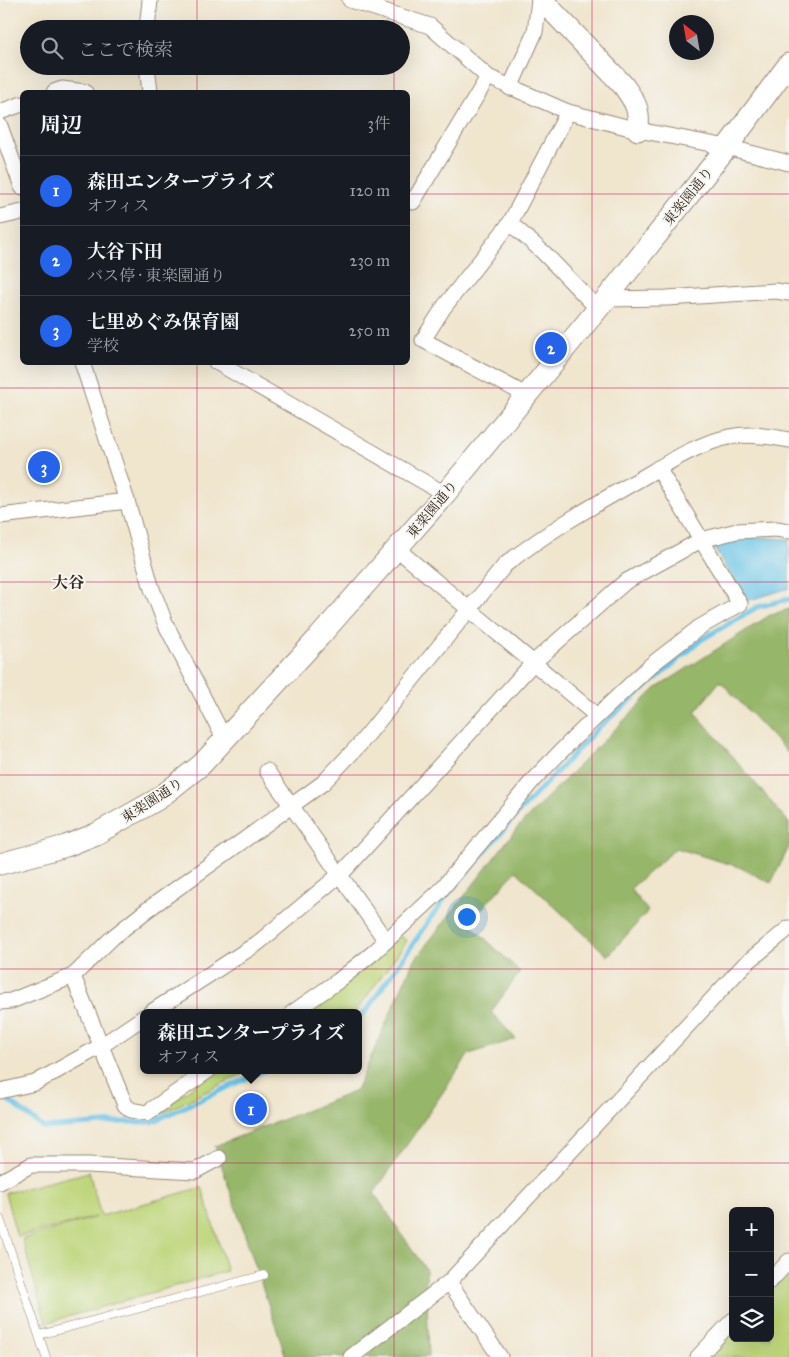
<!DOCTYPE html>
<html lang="ja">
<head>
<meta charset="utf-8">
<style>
  body { margin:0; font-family:"IM FELL Great Primer","Noto Serif JP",serif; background:#20242c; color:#f1f3f6 }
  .controls { position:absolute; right:15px; bottom:15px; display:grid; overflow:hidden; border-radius:8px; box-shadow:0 5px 20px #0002 }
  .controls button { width:45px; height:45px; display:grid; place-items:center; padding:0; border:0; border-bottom:1px solid #363941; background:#171b24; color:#f1f3f6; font:25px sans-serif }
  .compass { position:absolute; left:669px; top:15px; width:45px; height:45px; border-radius:50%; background:#171b24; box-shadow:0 5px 20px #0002; rotate:329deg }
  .you { position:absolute; left:466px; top:916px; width:18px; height:18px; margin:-12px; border:4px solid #fff; border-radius:50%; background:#1a73e8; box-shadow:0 0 0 8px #1a73e833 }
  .badge { display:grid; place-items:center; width:32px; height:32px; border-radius:50%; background:#2563eb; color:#fff; font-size:16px; font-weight:700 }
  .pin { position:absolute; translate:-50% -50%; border:2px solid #fff; box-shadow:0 1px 5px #0006 }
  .popup { position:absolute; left:140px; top:1009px; width:222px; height:65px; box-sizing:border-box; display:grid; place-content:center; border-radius:8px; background:#171b24; filter:drop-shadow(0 1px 4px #0005); font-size:16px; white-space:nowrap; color:#9ea1a6 }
  .popup b { font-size:19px; color:#f1f3f6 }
  .popup::after { content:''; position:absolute; left:50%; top:100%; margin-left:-10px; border:10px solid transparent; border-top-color:#171b24 }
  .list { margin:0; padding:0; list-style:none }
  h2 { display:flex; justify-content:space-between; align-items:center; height:65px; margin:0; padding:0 20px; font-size:21px }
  h2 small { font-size:16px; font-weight:400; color:#9ea1a6 }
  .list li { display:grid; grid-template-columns:32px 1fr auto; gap:15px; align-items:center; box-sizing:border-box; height:70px; padding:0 20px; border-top:1px solid #363941 }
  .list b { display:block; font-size:19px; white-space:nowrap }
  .list p { margin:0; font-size:16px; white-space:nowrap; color:#9ea1a6 }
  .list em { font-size:16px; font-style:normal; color:#9ea1a6 }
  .icon { flex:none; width:28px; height:28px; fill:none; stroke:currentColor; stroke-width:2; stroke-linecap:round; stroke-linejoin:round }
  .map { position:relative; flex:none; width:789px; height:1357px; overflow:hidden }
  .search { position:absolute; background:#171b24; box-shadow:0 5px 20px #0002; left:20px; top:20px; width:390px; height:55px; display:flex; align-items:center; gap:12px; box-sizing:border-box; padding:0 18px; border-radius:28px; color:#9ea1a6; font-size:19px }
  .panel { position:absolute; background:#171b24; box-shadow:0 5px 20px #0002; left:20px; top:90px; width:390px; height:275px; border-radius:8px }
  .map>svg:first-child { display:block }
  .green { fill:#bdd579; stroke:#7c804c }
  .forest { fill:#96b669; stroke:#687044 }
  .water { fill:#69c4e7; stroke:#527782 }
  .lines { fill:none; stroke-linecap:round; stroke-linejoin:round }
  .stream { stroke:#69c4e7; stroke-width:5 }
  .lane-casing { stroke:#968876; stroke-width:9 }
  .street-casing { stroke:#968876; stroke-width:17 }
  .secondary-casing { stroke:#968876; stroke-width:23 }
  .lane { stroke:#fff; stroke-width:8 }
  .street { stroke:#fff; stroke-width:15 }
  .secondary { stroke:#fff; stroke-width:21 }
  .grid { fill:none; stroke:#c2185b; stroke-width:1; stroke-opacity:0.55 }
  .labels { text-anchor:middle; stroke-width:4; stroke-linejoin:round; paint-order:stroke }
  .street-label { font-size:14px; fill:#3b2a1e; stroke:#f6f6f2 }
  .quarter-label { font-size:16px; font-weight:bold; fill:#3b2a1e; stroke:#f6f6f2 }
</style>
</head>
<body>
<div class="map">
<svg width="789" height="1357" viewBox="0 0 789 1357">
  <rect width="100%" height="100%" fill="#f6f6f2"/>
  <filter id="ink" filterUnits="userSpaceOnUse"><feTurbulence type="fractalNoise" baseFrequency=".02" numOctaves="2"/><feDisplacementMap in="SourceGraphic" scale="10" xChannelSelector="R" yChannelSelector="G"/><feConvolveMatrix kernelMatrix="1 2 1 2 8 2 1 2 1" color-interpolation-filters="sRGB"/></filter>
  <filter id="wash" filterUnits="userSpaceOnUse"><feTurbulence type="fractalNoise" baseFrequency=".0096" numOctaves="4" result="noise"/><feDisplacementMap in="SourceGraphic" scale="20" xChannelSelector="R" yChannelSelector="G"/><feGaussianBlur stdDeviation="1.12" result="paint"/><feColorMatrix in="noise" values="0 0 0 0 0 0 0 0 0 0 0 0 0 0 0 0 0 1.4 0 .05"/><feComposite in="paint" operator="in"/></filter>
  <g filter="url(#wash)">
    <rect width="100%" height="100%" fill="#f0e5cd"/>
    <!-- green -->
    <g class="green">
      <polygon points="400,936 407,941 355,1013 296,1013"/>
      <polygon points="214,1070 251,1070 152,1118"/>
      <polygon points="89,1172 101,1216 202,1187 227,1271 46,1323 22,1239 96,1217 17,1237 5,1193"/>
      <polygon points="789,1271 789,1357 708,1357 733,1330 733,1338 770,1338 770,1291"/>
    </g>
    <!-- forest -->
    <polygon class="forest" points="789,609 789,754 720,681 695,712 789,823 789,847 771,883 739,867 676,848 630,889 648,911 608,956 516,871 469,923 520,972 491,1012 516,1039 469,1054 374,1193 426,1270 429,1357 286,1357 215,1146 356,1091 413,962 518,827 655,689 770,615"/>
    <!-- water -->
    <polygon class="water" points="754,537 789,539 789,588 747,601 714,548 716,541"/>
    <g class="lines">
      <!-- stream -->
      <g class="stream">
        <polyline points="358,1018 366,1011 448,894 518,813 598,728 701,640 757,607 789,599"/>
        <polyline points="0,1094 44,1128 115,1122 152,1122 265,1070"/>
      </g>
    </g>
  </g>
  <g filter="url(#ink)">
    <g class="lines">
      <defs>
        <g id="lane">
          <polyline points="0,1219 46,1357"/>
          <polyline points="39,1335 264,1275"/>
        </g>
        <g id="street">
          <polyline points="350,0 430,26 488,77 568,112 638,130 727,147 789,163"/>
          <polyline points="147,29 150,0"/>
          <polyline points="147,66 150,92"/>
          <polyline points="510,88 535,32 539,0"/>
          <polyline points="54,92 62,89 85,92"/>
          <polyline points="0,112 22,104"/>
          <polyline points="0,126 22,187"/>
          <polyline points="408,199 413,202 488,77"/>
          <polyline points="0,217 22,212"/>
          <polyline points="510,223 544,253 598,309"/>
          <polyline points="606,299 667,298 776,291 789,293"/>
          <polyline points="82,362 127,501 152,589 166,625 225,740"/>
          <polyline points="216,362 445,494"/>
          <polyline points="526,395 423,340 444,307 510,223 568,112"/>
          <polyline points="0,516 127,501"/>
          <polyline points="397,549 597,716"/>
          <polyline points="267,771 386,941"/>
          <polyline points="73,976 125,1105 131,1110 147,1113 209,1070"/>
          <path d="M0,1002L11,1001L73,976L113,937L147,910L323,783L360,744L505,565C545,533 589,508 633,483C663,466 695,444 729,437C749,433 769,436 789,440"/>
          <polyline points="150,1013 258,943 344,871 534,662 625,582 701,540 737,531 776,529 789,531"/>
          <polyline points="292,1013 338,981 373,953 439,892 534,779 574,738 651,665 700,627 740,604 658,468"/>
          <polyline points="0,1091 35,1083 101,1046 144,1017"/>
          <polyline points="0,1182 31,1165 88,1165 195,1171 219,1158"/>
          <polyline points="770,1281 789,1261"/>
          <polyline points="449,1282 500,1357"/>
          <polyline points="351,1357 449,1282 744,965 789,928"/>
          <polyline points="698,1357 733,1320"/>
        </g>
        <g id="secondary">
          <path d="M542,0L623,85C635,102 640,108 638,130"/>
          <polyline points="0,864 66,846 96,834 158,799 201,765 319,637 445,494 606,299 727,147 789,64"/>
        </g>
      </defs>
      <!-- lane casing -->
      <use href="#lane" class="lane-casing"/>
      <!-- street casing -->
      <use href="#street" class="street-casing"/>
      <!-- secondary casing -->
      <use href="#secondary" class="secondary-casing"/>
      <!-- lane -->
      <use href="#lane" class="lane"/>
      <!-- street -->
      <use href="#street" class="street"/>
      <!-- secondary -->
      <use href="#secondary" class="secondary"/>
    </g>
  </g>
  <!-- grid -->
  <path class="grid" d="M197,0V29M394,0V29M592,0V1357M197,66V92M394,66V92M0,194H22M408,194H789M197,362V1357M394,362V1357M0,388H789M0,582H789M0,775H789M0,969H789M0,1163H789"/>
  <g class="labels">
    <!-- street labels -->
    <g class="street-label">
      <text transform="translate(688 196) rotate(-51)" y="5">東楽園通り</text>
      <text transform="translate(432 509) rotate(-50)" y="5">東楽園通り</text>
      <text transform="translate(152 800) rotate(-33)" y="5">東楽園通り</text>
    </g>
    <!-- quarter labels -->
    <g class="quarter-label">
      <text x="68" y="588">大谷</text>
    </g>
  </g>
</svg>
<div class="controls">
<button>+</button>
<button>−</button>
<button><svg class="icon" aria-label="layers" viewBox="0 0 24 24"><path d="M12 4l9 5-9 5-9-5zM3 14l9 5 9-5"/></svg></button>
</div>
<svg class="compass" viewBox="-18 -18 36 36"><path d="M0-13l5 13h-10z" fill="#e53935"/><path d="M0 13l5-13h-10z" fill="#9ea1a6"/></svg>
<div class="you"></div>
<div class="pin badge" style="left:251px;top:1109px">1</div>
<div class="popup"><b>森田エンタープライズ</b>オフィス</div>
<div class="pin badge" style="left:551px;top:348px">2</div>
<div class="pin badge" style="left:44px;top:467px">3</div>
<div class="search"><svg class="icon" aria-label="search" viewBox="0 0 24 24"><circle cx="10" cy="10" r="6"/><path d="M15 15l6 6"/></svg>ここで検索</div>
<section class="panel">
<h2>周辺<small>3件</small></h2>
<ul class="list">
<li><span class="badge">1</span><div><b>森田エンタープライズ</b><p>オフィス</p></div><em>120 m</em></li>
<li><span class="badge">2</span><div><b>大谷下田</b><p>バス停 · 東楽園通り</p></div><em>230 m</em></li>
<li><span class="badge">3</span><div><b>七里めぐみ保育園</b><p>学校</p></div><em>250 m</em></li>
</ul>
</section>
</div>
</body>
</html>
